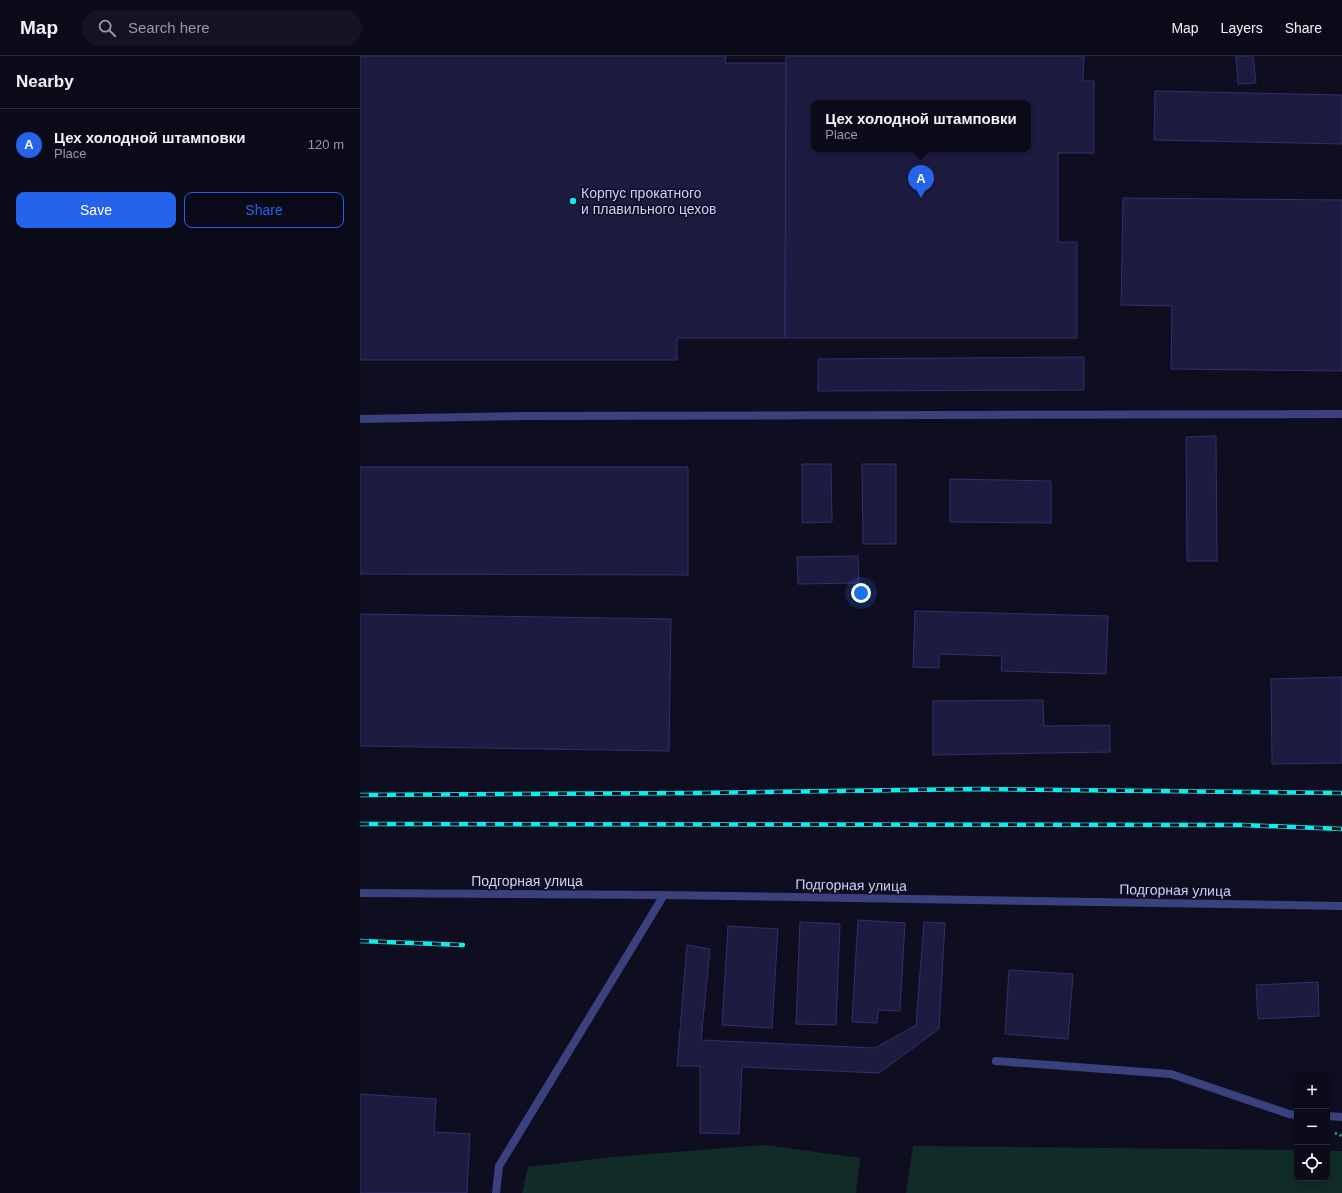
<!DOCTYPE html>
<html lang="en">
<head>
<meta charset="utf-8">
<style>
  body { margin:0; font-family:Helvetica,sans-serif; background:#141322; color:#f1f3f6 }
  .controls { position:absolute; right:12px; bottom:12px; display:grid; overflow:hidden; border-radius:8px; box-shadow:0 2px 6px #0003 }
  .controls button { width:36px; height:36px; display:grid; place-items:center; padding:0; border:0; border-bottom:1px solid #2b2b38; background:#0b0a19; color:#f1f3f6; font:20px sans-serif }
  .you { position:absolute; left:501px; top:537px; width:14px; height:14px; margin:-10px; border:3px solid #fff; border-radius:50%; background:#1a73e8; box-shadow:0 0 0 6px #1a73e833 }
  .badge { display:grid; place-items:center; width:26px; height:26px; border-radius:50%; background:#2563eb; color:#fff; font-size:13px; font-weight:700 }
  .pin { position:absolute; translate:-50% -33px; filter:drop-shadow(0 1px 2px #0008) }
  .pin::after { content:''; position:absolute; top:21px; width:14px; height:12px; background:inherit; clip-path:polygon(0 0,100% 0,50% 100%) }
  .popup { position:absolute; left:451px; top:44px; width:220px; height:52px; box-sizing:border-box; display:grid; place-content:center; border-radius:8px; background:#0b0a19; filter:drop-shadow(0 1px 3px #0005); font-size:13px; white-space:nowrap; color:#9a9aa2 }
  .popup b { font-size:15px; color:#f1f3f6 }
  .popup::after { content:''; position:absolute; left:50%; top:100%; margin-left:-8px; border:8px solid transparent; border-top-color:#0b0a19 }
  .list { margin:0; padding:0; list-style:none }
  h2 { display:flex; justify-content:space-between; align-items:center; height:52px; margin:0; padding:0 16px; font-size:17px }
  h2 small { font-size:13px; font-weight:400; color:#9a9aa2 }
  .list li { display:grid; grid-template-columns:26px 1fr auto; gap:12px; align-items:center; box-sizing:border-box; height:72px; padding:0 16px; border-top:1px solid #2b2b38 }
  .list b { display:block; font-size:15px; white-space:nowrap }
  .list p { margin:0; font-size:13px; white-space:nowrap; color:#9a9aa2 }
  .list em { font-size:13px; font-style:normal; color:#9a9aa2 }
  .actions { display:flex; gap:8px; padding:12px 16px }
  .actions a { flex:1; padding:9px 0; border:1px solid #2563eb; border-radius:8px; text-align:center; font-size:14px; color:#2563eb }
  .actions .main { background:#2563eb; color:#fff }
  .icon { flex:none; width:22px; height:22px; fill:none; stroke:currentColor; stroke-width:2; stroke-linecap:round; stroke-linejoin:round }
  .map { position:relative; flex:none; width:982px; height:1137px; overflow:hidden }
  header { display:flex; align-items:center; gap:24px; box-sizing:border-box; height:56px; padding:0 20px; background:#0b0a19; border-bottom:1px solid #2b2b38 }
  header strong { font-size:19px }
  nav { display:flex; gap:22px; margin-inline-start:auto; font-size:14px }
  .search { width:280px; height:36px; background:#141322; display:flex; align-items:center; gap:10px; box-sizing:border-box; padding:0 14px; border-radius:22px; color:#9a9aa2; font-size:15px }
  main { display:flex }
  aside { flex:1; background:#0b0a19 }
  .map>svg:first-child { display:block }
  .green { fill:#112b27 }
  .building { fill:#1e1b41; stroke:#332e6c; fill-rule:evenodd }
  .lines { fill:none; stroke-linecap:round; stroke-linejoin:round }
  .path { stroke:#33ae98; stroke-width:2.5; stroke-dasharray:2 3; stroke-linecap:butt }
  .service { stroke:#3b417e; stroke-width:8 }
  .minor { stroke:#3b417e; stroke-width:8 }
  .rail-casing { stroke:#09f0eb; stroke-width:4.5 }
  .rail { stroke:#0f0e21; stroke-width:3; stroke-dasharray:9; stroke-linecap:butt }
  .poi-dot { fill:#09f0eb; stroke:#0f0e21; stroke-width:1.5 }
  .labels { text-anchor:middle; stroke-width:3; stroke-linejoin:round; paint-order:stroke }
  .poi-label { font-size:14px; fill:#d0d0fd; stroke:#0f0e21; text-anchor:start }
  .street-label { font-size:14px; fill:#d0d0fd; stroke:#0f0e21 }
</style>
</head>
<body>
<header>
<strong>Map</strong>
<div class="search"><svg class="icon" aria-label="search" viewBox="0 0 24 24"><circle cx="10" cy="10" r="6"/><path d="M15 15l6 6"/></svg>Search here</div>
<nav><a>Map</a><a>Layers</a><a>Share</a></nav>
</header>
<main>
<aside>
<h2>Nearby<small></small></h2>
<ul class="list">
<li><span class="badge">A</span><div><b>Цех холодной штамповки</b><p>Place</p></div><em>120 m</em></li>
</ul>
<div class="actions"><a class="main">Save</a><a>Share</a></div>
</aside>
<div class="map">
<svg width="982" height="1137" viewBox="0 0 982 1137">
  <rect width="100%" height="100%" fill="#0f0e21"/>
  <!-- green -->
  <g class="green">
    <polygon points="405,1089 500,1102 496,1137 162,1137 168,1111 252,1101"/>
    <polygon points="553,1090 937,1094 937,1122 967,1122 967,1095 982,1095 982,1137 546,1137"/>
  </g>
  <!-- building -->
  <g class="building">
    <polygon points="0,0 366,0 365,7 426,7 425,282 317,282 317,304 0,304"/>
    <path d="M426,0H724L723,25H734V97H698V186H717V282H425ZM454,47H668V93H454Z"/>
    <polygon points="876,0 893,0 896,27 878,28"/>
    <polygon points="795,35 982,39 982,88 794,84"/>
    <polygon points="763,142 982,144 982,315 811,313 812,250 761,249"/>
    <polygon points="724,301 724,334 458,335 458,303"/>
    <polygon points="856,380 857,505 827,505 826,381"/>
    <polygon points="442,408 471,408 472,466 442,467"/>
    <polygon points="502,408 536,408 536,488 503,488"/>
    <polygon points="0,411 328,411 328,519 0,518"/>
    <polygon points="590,423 691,425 691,467 590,466"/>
    <polygon points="498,500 499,527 438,528 437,501"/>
    <polygon points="555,555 748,560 746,618 641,615 642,600 579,598 579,612 553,611"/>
    <polygon points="0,558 311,563 309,695 0,690"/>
    <polygon points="982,621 982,707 912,708 911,623"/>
    <polygon points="683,644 684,670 750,669 750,696 573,699 573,645"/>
    <polygon points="498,864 545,867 540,955 518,954 517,967 492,966"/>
    <polygon points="440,866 480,868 476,969 436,968"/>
    <polygon points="564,866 585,867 579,973 519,1017 382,1011 379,1078 340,1077 340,1010 317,1010 327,889 350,893 341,984 515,992 556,969"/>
    <polygon points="368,870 418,873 412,972 362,969"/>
    <polygon points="649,914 713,918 708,983 645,978"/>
    <polygon points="958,926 959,960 898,963 896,929"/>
    <polygon points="0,1038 76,1043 74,1076 110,1078 107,1137 0,1137"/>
  </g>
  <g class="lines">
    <!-- path -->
    <polyline class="path" points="975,1077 982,1080"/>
    <!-- service -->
    <g class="service">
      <polyline points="0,363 167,360 982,358"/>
      <polyline points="636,1005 811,1018 929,1058 937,1059"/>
      <polyline points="967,1060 982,1061"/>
      <polyline points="136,1137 139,1110 304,839"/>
    </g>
    <!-- minor -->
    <polyline class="minor" points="0,837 304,839 982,850"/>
    <defs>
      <g id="rail">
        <polyline points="0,739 338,737 619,733 982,737"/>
        <polyline points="0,768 883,769 982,773"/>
        <polyline points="0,885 103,889"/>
      </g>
    </defs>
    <!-- rail casing -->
    <use href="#rail" class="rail-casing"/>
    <!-- rail -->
    <use href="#rail" class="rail"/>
  </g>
  <!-- markers -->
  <circle class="poi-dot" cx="213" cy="145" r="4"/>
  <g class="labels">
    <!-- poi labels -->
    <g class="poi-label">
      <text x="221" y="142">Корпус прокатного<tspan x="221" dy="16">и плавильного цехов</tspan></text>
    </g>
    <!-- street labels -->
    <g class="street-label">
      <text x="167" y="830">Подгорная улица</text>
      <text transform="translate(491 829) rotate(1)" y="5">Подгорная улица</text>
      <text transform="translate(815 834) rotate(1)" y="5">Подгорная улица</text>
    </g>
  </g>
</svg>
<div class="controls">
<button>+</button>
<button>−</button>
<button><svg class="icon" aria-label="locate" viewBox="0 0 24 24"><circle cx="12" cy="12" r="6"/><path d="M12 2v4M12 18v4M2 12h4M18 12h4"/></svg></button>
</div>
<div class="you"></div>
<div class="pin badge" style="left:561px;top:142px">A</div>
<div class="popup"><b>Цех холодной штамповки</b>Place</div>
</div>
</main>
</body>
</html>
